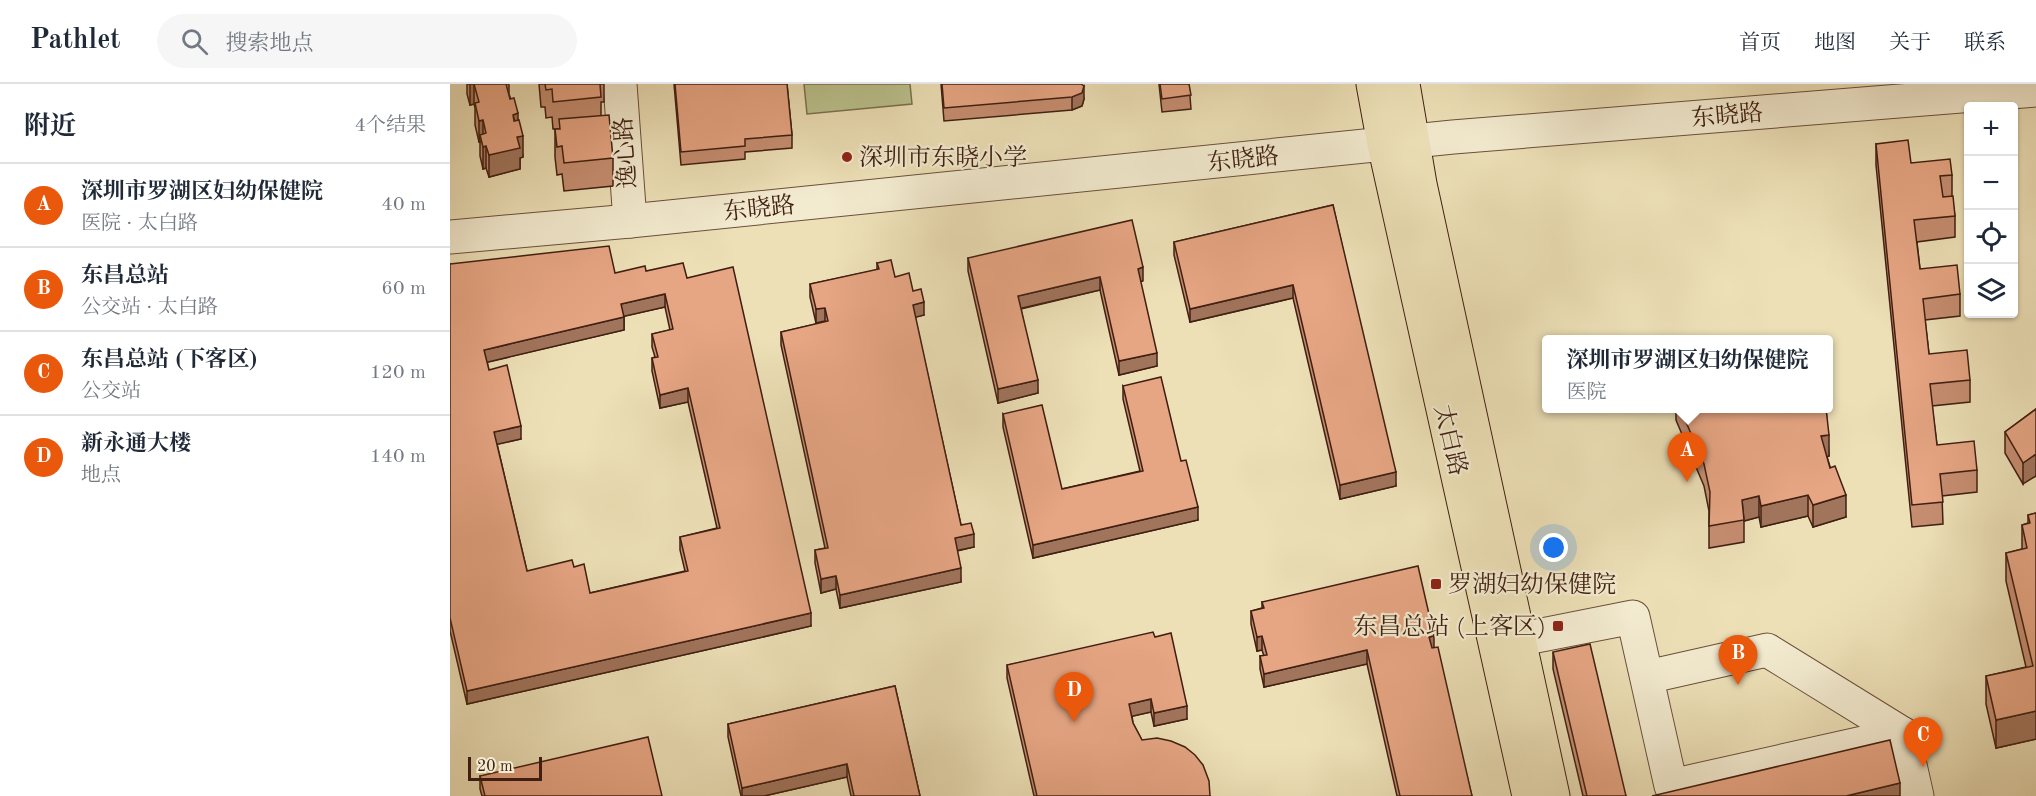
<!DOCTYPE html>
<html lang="zh">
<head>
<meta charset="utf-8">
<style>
  body { margin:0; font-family:"Old Standard TT","Noto Serif SC",serif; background:#f6f6f7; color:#1f2937 }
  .controls { position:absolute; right:18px; top:18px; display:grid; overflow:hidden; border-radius:6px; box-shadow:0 2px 4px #0004 }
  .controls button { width:54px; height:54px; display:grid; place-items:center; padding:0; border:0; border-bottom:2px solid #e0e1e3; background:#fff; color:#1f2937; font:30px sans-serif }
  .scale { position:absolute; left:18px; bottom:15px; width:74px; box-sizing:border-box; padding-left:6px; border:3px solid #401f12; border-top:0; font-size:16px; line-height:21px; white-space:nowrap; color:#401f12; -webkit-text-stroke:4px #f3ebd0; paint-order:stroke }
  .you { position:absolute; left:1104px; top:464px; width:21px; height:21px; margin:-15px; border:4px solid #fff; border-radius:50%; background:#1a73e8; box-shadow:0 0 0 9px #1a73e833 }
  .badge { display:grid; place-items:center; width:39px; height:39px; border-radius:50%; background:#ea580c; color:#fff; font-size:20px; font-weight:700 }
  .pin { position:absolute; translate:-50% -50px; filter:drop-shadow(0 2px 3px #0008) }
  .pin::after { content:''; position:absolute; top:32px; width:21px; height:18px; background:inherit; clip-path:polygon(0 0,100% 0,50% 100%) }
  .popup { position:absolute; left:1092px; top:251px; width:291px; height:78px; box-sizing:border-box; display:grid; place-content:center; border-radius:6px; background:#fff; filter:drop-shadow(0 2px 4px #0005); font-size:20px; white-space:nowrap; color:#747a83 }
  .popup b { font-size:22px; color:#1f2937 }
  .popup::after { content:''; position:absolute; left:50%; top:100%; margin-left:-12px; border:12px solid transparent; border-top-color:#fff }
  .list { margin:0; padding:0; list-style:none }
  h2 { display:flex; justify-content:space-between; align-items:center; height:78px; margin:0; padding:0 24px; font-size:26px }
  h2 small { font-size:20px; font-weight:400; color:#747a83 }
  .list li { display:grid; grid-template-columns:39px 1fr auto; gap:18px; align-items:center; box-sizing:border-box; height:84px; padding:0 24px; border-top:2px solid #e0e1e3 }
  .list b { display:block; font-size:22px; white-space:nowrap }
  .list p { margin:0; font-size:20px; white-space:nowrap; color:#747a83 }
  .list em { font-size:20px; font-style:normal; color:#747a83 }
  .icon { flex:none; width:33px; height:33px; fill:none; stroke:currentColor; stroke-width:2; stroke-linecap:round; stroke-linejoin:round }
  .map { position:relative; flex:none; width:1586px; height:712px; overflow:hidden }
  header { display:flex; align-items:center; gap:36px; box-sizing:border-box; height:84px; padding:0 30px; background:#fff; border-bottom:2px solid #e0e1e3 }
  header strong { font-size:28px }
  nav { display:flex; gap:33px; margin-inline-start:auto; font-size:21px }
  .search { width:420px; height:54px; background:#f6f6f7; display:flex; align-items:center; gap:15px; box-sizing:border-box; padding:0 21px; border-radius:33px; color:#747a83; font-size:22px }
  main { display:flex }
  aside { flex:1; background:#fff }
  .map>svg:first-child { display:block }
  .green { fill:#bac28d; stroke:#7d7050; stroke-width:1.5 }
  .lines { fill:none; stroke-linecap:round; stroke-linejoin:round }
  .minor-casing { stroke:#6b4f3b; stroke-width:35 }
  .major-casing { stroke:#401f12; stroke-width:35 }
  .minor { stroke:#f3ebd0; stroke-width:33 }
  .major { stroke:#ede0b7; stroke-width:33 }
  .wall { fill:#c68e71; stroke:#401f12; stroke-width:1.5; fill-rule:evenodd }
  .shaded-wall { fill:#a1745c; stroke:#401f12; stroke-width:1.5 }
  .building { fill:#e6a583; stroke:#401f12; stroke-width:1.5; fill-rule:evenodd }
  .poi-dot { fill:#8f2418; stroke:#f3ebd0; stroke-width:2 }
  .labels { text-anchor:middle; stroke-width:4.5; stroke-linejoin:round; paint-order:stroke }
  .street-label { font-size:24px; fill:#401f12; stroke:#f3ebd0 }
  .poi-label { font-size:24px; fill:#401f12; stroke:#f3ebd0; text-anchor:start }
</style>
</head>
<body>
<header>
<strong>Pathlet</strong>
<div class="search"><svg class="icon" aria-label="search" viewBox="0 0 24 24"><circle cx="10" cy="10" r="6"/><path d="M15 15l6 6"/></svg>搜索地点</div>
<nav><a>首页</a><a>地图</a><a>关于</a><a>联系</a></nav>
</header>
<main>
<aside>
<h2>附近<small>4个结果</small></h2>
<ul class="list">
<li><span class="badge">A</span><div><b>深圳市罗湖区妇幼保健院</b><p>医院 · 太白路</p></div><em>40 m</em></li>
<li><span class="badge">B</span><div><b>东昌总站</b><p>公交站 · 太白路</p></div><em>60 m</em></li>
<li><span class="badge">C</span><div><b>东昌总站 (下客区)</b><p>公交站</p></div><em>120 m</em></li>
<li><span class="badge">D</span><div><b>新永通大楼</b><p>地点</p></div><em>140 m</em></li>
</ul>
</aside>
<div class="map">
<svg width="1586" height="712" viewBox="0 0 1586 712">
  <rect width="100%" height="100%" fill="#ede0b7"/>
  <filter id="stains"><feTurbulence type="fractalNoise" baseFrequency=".00333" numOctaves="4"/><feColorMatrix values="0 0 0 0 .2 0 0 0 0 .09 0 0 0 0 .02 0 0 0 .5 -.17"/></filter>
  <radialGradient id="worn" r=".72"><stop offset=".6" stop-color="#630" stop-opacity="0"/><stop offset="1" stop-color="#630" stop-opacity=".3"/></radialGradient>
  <!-- green -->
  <polygon class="green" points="354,0 460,0 462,20 357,30"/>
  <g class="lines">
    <defs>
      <g id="minor">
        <polyline points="170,0 180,137"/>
        <polyline points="0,153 180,137 1003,53 1586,6"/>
        <polyline points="1046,560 1183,533 1221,702 1453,650"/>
        <polyline points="1197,593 1317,566 1453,650 1467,712"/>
      </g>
      <g id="major">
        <polyline points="923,0 934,60 1079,712"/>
        <polyline points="953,0 970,100 1103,712"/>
      </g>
    </defs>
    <!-- minor casing -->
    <use href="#minor" class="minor-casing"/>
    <!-- major casing -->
    <use href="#major" class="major-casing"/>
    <!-- minor -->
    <use href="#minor" class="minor"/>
    <!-- major -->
    <use href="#major" class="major"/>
  </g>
  <!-- wall -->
  <g class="wall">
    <polygon points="17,0 59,0 59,10 68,36 73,73 70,74 70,85 39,93 36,84 33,85 30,72 30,58 29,58 25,41 25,24 24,20 20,21 17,10"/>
    <polygon points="89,0 154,0 154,18 151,18 151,31 163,74 163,102 114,107 112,90 107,91 105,73 105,45 109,45 103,45 102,33 96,34 95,23 91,23"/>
    <polygon points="224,0 337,0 342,51 342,64 295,68 295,75 231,81"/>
    <polygon points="491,0 631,0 634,15 632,22 622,26 494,37"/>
    <polygon points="709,0 739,0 741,25 712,28"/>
    <polygon points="1426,60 1461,79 1502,91 1502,112 1505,132 1505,153 1467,158 1470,185 1510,210 1510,232 1475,236 1479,270 1520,296 1520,318 1482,322 1487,361 1527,386 1527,408 1492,412 1493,440 1462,443 1426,81"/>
    <polygon points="883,121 946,402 890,415 843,214 740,238 724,171 724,158"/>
    <polygon points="518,174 693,197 690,197 707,282 669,291 650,206 571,225 588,309 548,319 518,187"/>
    <polygon points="427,179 463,207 474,231 465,233 511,441 524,463 507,467 511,498 390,524 386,505 371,509 365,479 365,466 375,464 331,261 331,248 375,238 375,237 366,239 360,213 360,200 427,186"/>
    <path d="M0,180L165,189L196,187L237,194L361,542L17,620L0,547ZM215,223L220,246L202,250V263L205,273L202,274V287L210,324L238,318L267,444L230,453V466L235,487L140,509L124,483L77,487L47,360L71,355L39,286L37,278L174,246V232Z"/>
    <polygon points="673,302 731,377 748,436 583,474 553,343 553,330 612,405 690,387 673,315"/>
    <polygon points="1226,324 1376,324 1379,372 1377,373 1396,433 1363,443 1358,432 1311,443 1309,433 1294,437 1294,458 1259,464 1259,427 1254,402 1226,336"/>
    <polygon points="1586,325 1573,400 1555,369 1555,348"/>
    <polygon points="1586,429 1586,655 1546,664 1536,620 1536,592 1576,583 1556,497 1556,469 1572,465 1572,441 1578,439 1578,431"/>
    <polygon points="812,518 984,563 1022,712 947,712 917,580 814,603 810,585 810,572 814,572 812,566 807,567 801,540 801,527 812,524"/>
    <polygon points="705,553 737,635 704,642 701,628 682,632 683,639 692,656 760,712 584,712 557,594 557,581"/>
    <polygon points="1103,568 1176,712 1133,712 1103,585"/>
    <polygon points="445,602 470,712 401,712 397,693 314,712 291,712 278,653 278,640"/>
    <polygon points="30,692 212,712 32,712 30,705"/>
  </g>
  <!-- shaded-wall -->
  <g class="shaded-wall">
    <polygon points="20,0 24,0 24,20 20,21"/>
    <polygon points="634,2 634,15 632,22 622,26 622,13"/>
    <polygon points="68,29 68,51 63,31"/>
    <polygon points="33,36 33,57 30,51 30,58 29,58 29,37"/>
    <polygon points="73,52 73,73 70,74 70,85 39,93 39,71 67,53"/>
    <polygon points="36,62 36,84 33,85 33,63"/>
    <polygon points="693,183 693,197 688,198 688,185"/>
    <polygon points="650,193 650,206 568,225 568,212"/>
    <polygon points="843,201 843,214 740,238 740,225"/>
    <polygon points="215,210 215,223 171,233 171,220"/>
    <polygon points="474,218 474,231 463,234 463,221"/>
    <polygon points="375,224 375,237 366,239 366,225"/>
    <polygon points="174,233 174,246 34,279 34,266"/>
    <polygon points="707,269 707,282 669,291 669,277"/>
    <polygon points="588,296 588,309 548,319 548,305"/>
    <polygon points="238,304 238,318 210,324 210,311"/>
    <polygon points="71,342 71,355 44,361 44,348"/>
    <polygon points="1379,351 1379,372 1371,374 1371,352"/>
    <polygon points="1586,370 1586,392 1573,400 1573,379"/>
    <polygon points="946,388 946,402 890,415 890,401"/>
    <polygon points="1358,411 1358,432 1311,443 1311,422"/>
    <polygon points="1396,411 1396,433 1363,443 1363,421"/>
    <polygon points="1309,412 1309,433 1294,437 1292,416"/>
    <polygon points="748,423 748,436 583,474 583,461"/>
    <polygon points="524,450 524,463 505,467 505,454"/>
    <polygon points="511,484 511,498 390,524 390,511"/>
    <polygon points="386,492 386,505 371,509 371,495"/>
    <polygon points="361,529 361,542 17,620 17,607"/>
    <polygon points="812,552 812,566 807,567 807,553"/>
    <polygon points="984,552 984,565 979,566 979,553"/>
    <polygon points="917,566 917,580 814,603 814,590"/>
    <polygon points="701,615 701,628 679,633 679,620"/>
    <polygon points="737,622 737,635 704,642 704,629"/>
    <polygon points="1586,627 1586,655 1546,664 1546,636"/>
    <polygon points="397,680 397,693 314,712 292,712 292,704"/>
    <polygon points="1450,699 1450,712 1396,712"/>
  </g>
  <!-- building -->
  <g class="building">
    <polygon points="24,0 56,0 60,15 64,14 68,29 63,31 64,37 69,36 73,52 67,53 70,64 39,71 36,62 33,63 30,51 36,49 33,36 29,37 25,19 29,18"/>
    <polygon points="95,0 150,0 151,13 103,18 102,5 96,6"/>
    <polygon points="225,0 337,0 342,51 295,55 295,62 231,68"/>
    <polygon points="492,0 631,0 634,2 632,9 622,13 494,24"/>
    <polygon points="710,0 739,0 741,11 712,15"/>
    <polygon points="159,31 163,74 114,79 112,62 107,63 105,45 110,45 109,35"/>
    <polygon points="1458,56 1461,79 1500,75 1502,91 1490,92 1493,113 1503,112 1505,132 1464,136 1470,185 1507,181 1510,210 1473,215 1479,270 1517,266 1520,296 1480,300 1487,361 1524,357 1527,386 1490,390 1493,418 1462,421 1426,60"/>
    <polygon points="883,121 946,388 890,401 843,201 740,225 724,158"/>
    <polygon points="682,136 693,183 688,185 707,269 669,277 650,193 568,212 588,296 548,305 518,174"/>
    <path d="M159,162L165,189L195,182L196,187L233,179L237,194L283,183L361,529L17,607L0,534V180ZM215,210L223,245L202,250L208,273L202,274L210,311L238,304L270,444L230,453L238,487L140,509L134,480L124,483L122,476L77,487L44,348L71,342L57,281L39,286L34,266L174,233L171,220Z"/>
    <polygon points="441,176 445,193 459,189 463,207 471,205 474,218 463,221 511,441 521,439 524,450 505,454 511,484 390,511 386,492 371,495 365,466 378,464 331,248 378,237 375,224 366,225 360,200 429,185 427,179"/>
    <polygon points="711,293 731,377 736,376 748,423 583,461 553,330 592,321 612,405 693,387 673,302"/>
    <polygon points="1230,324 1376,324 1379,351 1371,352 1380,384 1385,382 1396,411 1363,421 1358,411 1311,422 1309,412 1292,416 1294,436 1259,442 1260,408 1254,380"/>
    <polygon points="1586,325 1586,370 1573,379 1555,348"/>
    <polygon points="1586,429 1586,627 1546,636 1536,592 1583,582 1556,469 1577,464 1572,441 1580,439 1578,431"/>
    <polygon points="968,482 984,552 979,553 982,564 988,563 1022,712 950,712 917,566 814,590 810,572 817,571 812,552 807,553 801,527 814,524 812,518"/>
    <polygon points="703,548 705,553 721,549 737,622 704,629 701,615 679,620 683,639 692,656 707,654 721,657 735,663 745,671 753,681 759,697 760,712 587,712 557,581"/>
    <polygon points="1140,560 1176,712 1137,712 1103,568"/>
    <polygon points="445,602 470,712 404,712 397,680 292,704 278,640"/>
    <polygon points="198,653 212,712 35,712 30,692"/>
    <polygon points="1440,656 1450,699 1396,712 1202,712"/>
  </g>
  <!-- markers -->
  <g class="poi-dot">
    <circle cx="397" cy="73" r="6"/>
    <rect x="980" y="494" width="12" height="12" rx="3"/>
    <rect x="1102" y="536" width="12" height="12" rx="3"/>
  </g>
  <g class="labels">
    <!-- street labels -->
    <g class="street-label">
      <text transform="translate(1277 31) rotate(-5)" y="8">东晓路</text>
      <text transform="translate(175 69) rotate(-94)" y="8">逸心路</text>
      <text transform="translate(793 75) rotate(-6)" y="8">东晓路</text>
      <text transform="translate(309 124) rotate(-6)" y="8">东晓路</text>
      <text transform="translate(1001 356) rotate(77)" y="8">太白路</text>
    </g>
    <!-- poi labels -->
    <g class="poi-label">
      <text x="409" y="81">深圳市东晓小学</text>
      <text x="998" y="508">罗湖妇幼保健院</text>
      <text x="1096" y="550" text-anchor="end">东昌总站 (上客区)</text>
    </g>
  </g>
  <rect width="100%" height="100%" filter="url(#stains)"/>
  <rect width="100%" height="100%" fill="url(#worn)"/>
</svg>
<div class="controls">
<button>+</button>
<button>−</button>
<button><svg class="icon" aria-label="locate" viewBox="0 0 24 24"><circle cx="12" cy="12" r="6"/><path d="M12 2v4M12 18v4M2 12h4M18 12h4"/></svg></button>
<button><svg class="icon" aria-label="layers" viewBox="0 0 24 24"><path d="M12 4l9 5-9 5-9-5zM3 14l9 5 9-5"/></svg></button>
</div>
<div class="scale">20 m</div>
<div class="you"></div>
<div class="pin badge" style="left:1237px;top:398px">A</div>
<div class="popup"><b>深圳市罗湖区妇幼保健院</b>医院</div>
<div class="pin badge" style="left:1288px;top:601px">B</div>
<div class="pin badge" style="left:1473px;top:683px">C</div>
<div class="pin badge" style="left:624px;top:638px">D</div>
</div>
</main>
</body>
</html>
